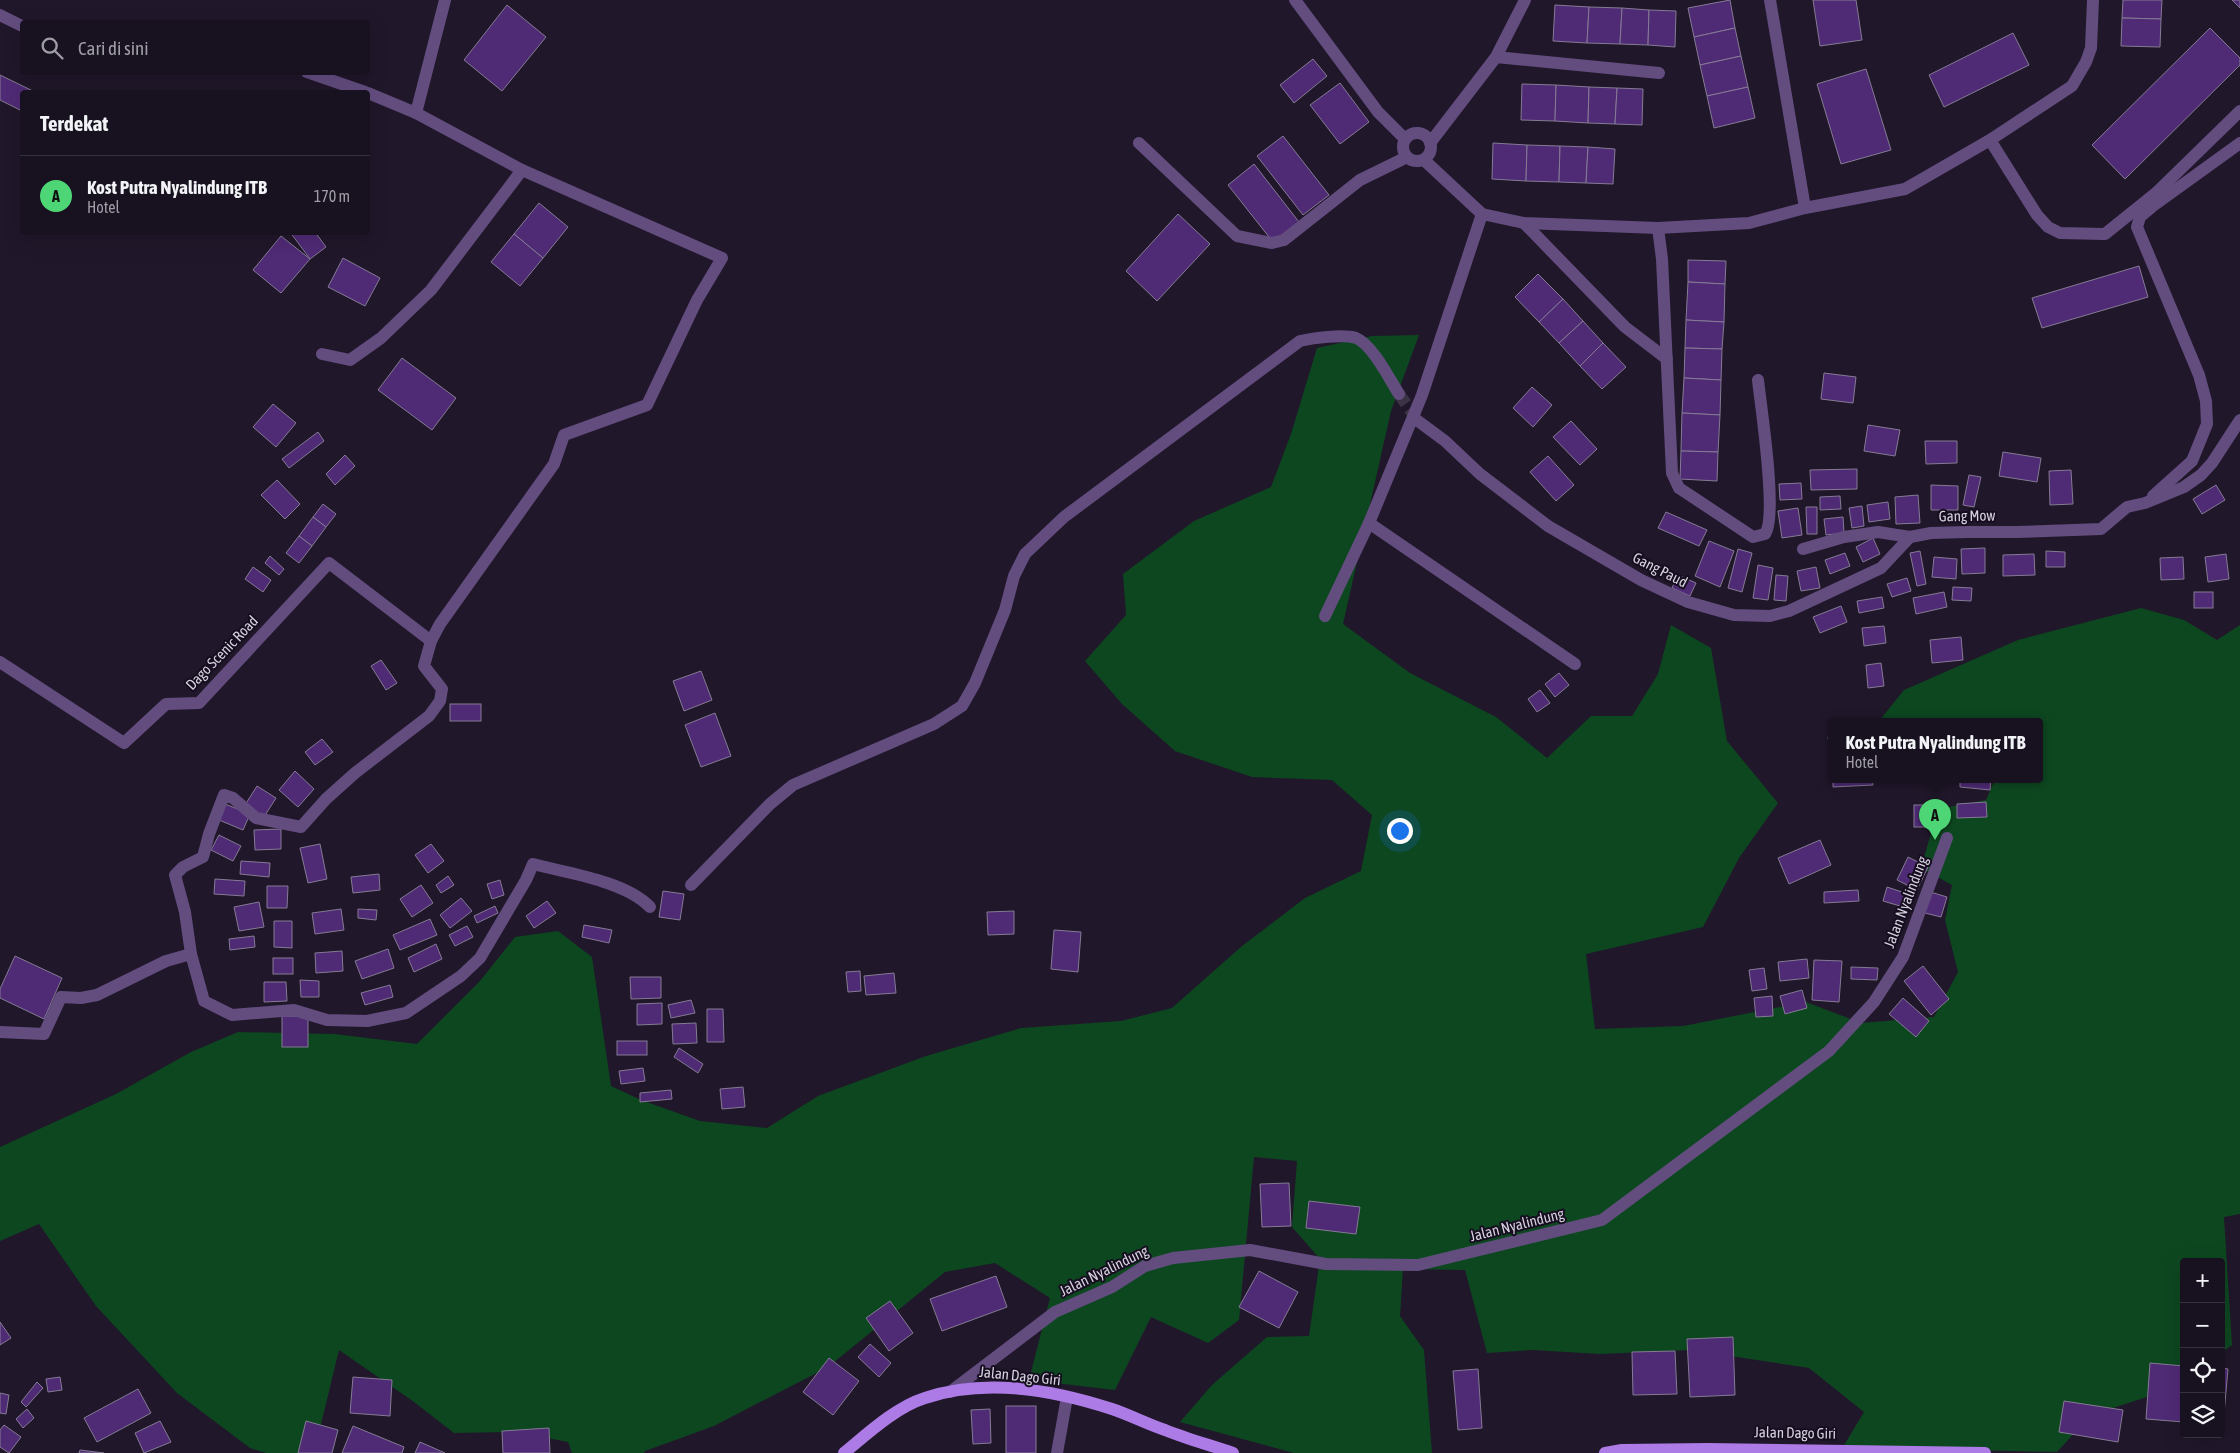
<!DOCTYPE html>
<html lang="id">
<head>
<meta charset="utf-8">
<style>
  body { margin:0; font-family:"Asap Condensed",sans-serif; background:#251f2d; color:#f1f3f6 }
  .controls { position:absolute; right:15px; bottom:15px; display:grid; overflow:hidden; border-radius:5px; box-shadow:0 5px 20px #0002 }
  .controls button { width:45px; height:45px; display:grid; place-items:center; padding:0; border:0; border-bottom:1px solid #36313e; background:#181120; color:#f1f3f6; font:25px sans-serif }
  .you { position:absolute; left:1399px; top:830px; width:18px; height:18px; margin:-12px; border:4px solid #fff; border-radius:50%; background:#1a73e8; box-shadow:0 0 0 8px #1a73e833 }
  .badge { display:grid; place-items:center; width:32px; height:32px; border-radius:50%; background:#4ed676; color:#111; font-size:16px; font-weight:700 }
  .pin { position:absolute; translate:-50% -41px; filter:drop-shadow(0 1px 2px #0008) }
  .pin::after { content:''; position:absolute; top:26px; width:18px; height:15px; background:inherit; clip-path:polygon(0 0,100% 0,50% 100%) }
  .popup { position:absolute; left:1828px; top:718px; width:215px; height:65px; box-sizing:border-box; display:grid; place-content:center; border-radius:5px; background:#181120; filter:drop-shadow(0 1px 4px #0005); font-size:16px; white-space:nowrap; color:#9f9da5 }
  .popup b { font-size:19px; color:#f1f3f6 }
  .popup::after { content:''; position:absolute; left:50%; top:100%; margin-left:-10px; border:10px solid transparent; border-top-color:#181120 }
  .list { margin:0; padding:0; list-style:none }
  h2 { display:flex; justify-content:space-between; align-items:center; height:65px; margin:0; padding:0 20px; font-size:21px }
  h2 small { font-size:16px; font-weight:400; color:#9f9da5 }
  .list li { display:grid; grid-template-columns:32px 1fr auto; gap:15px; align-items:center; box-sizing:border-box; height:80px; padding:0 20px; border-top:1px solid #36313e }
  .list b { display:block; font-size:19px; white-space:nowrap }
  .list p { margin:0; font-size:16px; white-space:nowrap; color:#9f9da5 }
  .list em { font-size:16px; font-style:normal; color:#9f9da5 }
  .icon { flex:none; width:28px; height:28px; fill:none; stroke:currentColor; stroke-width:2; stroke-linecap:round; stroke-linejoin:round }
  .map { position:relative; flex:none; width:2240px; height:1453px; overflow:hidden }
  .search { position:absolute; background:#181120; box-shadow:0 5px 20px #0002; left:20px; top:20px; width:350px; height:55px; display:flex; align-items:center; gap:12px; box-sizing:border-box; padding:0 18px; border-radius:5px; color:#9f9da5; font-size:19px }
  .panel { position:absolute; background:#181120; box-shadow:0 5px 20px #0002; left:20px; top:90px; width:350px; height:145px; border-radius:5px }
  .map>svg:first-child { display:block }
  .green { fill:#0d4720 }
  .building { fill:#4f2a75; stroke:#857b94 }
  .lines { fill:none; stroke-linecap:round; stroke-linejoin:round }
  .minor-tunnel { stroke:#3b3345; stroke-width:12; stroke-dasharray:12 6; stroke-linecap:butt }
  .minor { stroke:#634d7f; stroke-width:12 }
  .major { stroke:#ac7be5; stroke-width:12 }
  .labels { text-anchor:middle; stroke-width:4; stroke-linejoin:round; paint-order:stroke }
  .street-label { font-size:15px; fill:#d6d1de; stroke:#160e20 }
</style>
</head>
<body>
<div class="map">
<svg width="2240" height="1453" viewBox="0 0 2240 1453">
  <rect width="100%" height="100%" fill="#20172a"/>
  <!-- green -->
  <polygon class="green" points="1419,335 1391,411 1343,624 1410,673 1496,717 1547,758 1591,716 1632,716 1658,674 1671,625 1711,648 1727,741 1778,803 1739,858 1703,927 1586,954 1595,1029 1683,1026 1806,1002 1861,1023 1934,1017 1958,972 1945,920 1952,885 1921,868 1938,809 1986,800 1995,779 2039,779 2039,721 1879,721 1904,690 2018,640 2141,608 2184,620 2217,640 2240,625 2240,1214 2224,1217 2232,1345 2221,1353 2221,1262 2184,1262 2184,1383 2178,1387 2091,1415 2057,1452 1843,1447 1864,1412 1809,1368 1690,1350 1600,1354 1533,1350 1487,1353 1465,1270 1403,1269 1400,1316 1424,1350 1432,1453 1294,1453 1180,1422 1212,1385 1267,1337 1309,1336 1320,1259 1292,1227 1297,1161 1254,1157 1239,1320 1208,1343 1151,1317 1115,1390 1029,1380 1050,1298 995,1263 945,1272 828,1367 714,1426 645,1451 644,1453 572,1453 568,1442 517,1432 454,1433 414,1402 339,1350 314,1453 266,1453 250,1448 177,1393 96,1306 39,1224 0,1241 0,1147 116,1094 191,1052 238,1032 334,1034 417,1044 480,981 515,937 558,931 592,957 611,1086 641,1100 700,1121 767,1128 818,1096 926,1056 1021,1028 1121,1021 1172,1008 1242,946 1305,898 1361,871 1372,815 1332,780 1252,777 1175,751 1122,704 1085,661 1126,615 1123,574 1194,521 1271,487 1291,434 1317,348 1372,336"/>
  <!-- building -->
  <g class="building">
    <polygon points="1730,0 1735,28 1694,37 1688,8"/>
    <polygon points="1813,0 1856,0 1862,40 1820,46"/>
    <polygon points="2123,0 2162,0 2161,19 2122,18"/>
    <polygon points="2232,0 2240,0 2240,8"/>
    <polygon points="507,5 546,37 502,91 464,60"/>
    <polygon points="1555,5 1589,7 1587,43 1553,41"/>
    <polygon points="1589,7 1622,8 1620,44 1587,43"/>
    <polygon points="1622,8 1649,10 1648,45 1620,44"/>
    <polygon points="1649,10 1676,11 1675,47 1648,45"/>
    <polygon points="2122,18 2161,19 2160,47 2121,46"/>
    <polygon points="1735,28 1741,56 1700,65 1694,37"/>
    <polygon points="2210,28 2240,58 2240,65 2125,179 2092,145"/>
    <polygon points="2013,33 2029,65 1944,107 1929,75"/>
    <polygon points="1741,56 1748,87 1707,96 1700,65"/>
    <polygon points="1313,59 1327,76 1294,103 1280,85"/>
    <polygon points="1866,69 1891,150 1841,164 1817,84"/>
    <polygon points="0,75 35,92 22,92 22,111 0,100"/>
    <polygon points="1340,83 1369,122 1340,144 1310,105"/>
    <polygon points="1522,84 1556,85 1555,121 1521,120"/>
    <polygon points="1556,85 1589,87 1588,123 1555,121"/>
    <polygon points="1589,87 1617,88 1615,124 1588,123"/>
    <polygon points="1748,87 1755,118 1714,128 1707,96"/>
    <polygon points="1617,88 1643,89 1642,125 1615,124"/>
    <polygon points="1283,136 1329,195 1303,215 1257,156"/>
    <polygon points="1493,143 1527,145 1526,181 1492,179"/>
    <polygon points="1527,145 1560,146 1559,182 1526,181"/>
    <polygon points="1560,146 1588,147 1586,183 1559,182"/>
    <polygon points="1588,147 1615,149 1613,184 1586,183"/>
    <polygon points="1254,164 1299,222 1273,242 1228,185"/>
    <polygon points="539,203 568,227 543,258 514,234"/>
    <polygon points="1178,214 1210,244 1157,301 1126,271"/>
    <polygon points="290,232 315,232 326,247 310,259"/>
    <polygon points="514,234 543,258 520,286 491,262"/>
    <polygon points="281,236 310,259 281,293 253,270"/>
    <polygon points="343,258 380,278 365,306 328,287"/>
    <polygon points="1688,260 1726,261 1725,284 1688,282"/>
    <polygon points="2139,266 2148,297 2042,328 2032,298"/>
    <polygon points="1538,274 1563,299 1539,322 1515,297"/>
    <polygon points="1688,282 1725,284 1724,322 1686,320"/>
    <polygon points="1563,299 1583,321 1559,343 1539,322"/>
    <polygon points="1686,320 1724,322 1722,349 1685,348"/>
    <polygon points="1583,321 1603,343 1580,366 1559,343"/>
    <polygon points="1603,343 1626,367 1602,389 1580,366"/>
    <polygon points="1685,348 1722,349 1721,380 1684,378"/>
    <polygon points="402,358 456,398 432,430 378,390"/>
    <polygon points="1824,373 1856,377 1853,403 1821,399"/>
    <polygon points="1684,378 1721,380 1720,415 1682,413"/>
    <polygon points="1532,387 1552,405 1533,427 1513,408"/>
    <polygon points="273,404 296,423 276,447 253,427"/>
    <polygon points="1682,413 1720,415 1718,452 1681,451"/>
    <polygon points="1571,421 1597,449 1580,465 1553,437"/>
    <polygon points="1868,425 1900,430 1895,456 1864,451"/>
    <polygon points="318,432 324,441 289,468 282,459"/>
    <polygon points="1925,441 1957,441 1957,463 1926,464"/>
    <polygon points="1681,451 1718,452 1717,481 1680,479"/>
    <polygon points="2003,452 2041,458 2037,482 1999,476"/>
    <polygon points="345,455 355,466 335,485 326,474"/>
    <polygon points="1548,456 1574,485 1556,501 1530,472"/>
    <polygon points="1857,469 1857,489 1811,490 1810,470"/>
    <polygon points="2071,470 2073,504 2050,505 2049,471"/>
    <polygon points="1969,475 1981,477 1974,507 1963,505"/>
    <polygon points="277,480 300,504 285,519 261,495"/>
    <polygon points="1801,483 1802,499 1780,500 1779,484"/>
    <polygon points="1931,485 1958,486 1958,510 1931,510"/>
    <polygon points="2216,485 2225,500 2202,514 2193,499"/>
    <polygon points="1918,495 1920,523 1896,524 1895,497"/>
    <polygon points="1840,496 1841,509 1820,510 1820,497"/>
    <polygon points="1888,502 1890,519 1869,522 1867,505"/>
    <polygon points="323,504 336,514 326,527 313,517"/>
    <polygon points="1862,506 1864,526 1852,528 1849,508"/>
    <polygon points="1806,507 1817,507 1817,534 1807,534"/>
    <polygon points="1798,508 1802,535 1782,538 1778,511"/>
    <polygon points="1666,512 1707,530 1699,546 1658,528"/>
    <polygon points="313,517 326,527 312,546 299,536"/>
    <polygon points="1843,517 1844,533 1826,535 1824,519"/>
    <polygon points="299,536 312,546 299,563 286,553"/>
    <polygon points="1873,538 1880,554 1863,562 1856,547"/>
    <polygon points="1709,541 1734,551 1720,587 1695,576"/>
    <polygon points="1985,548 1985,573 1962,574 1961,549"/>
    <polygon points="1738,549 1752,553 1742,592 1728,588"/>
    <polygon points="1920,551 1926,584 1917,586 1910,553"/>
    <polygon points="2046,551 2065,552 2065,567 2046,567"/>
    <polygon points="1845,553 1850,566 1830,574 1825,560"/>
    <polygon points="2034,554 2035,575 2003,576 2003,555"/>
    <polygon points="2226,554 2229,579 2208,582 2205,557"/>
    <polygon points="270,556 284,569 279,575 265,563"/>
    <polygon points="1934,557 1957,559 1956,579 1932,577"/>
    <polygon points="2183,557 2184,579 2161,580 2160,558"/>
    <polygon points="1758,565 1773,568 1768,600 1753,598"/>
    <polygon points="253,567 271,580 263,592 245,579"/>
    <polygon points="1816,567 1820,588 1801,591 1797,571"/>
    <polygon points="1678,575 1696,583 1690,596 1672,588"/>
    <polygon points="1776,575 1788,576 1786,601 1774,600"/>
    <polygon points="1907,578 1911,591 1892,597 1887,584"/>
    <polygon points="1953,587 1972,588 1971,601 1952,600"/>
    <polygon points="1944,592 1947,607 1916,614 1913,598"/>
    <rect x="2194" y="592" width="19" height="16"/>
    <polygon points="1882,597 1884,608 1859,613 1857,601"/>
    <polygon points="1841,606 1847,622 1820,633 1813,617"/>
    <polygon points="1884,626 1886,643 1864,646 1862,628"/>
    <polygon points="1961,637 1963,660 1932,663 1930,640"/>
    <polygon points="381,660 397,683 386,690 371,666"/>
    <polygon points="1881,663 1884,686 1868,688 1866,665"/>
    <polygon points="701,671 712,700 684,711 673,681"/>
    <polygon points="1559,673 1569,685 1555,697 1545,684"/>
    <polygon points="1540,690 1550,703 1537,712 1528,699"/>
    <rect x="450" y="704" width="31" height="17"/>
    <polygon points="715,713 731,756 701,767 685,725"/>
    <polygon points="1830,725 1831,725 1831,739 1828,739"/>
    <polygon points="322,739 333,752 315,765 305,752"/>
    <polygon points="295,771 314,789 298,807 279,790"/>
    <polygon points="1833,779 1872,779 1873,785 1833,787"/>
    <polygon points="1960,779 1991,779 1990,790 1960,787"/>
    <polygon points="257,786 276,798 264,817 245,805"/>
    <polygon points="1986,802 1987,817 1957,818 1957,804"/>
    <polygon points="225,804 250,814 243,830 219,820"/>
    <rect x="1914" y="805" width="28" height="22"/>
    <polygon points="281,829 281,849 255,850 254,830"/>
    <polygon points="219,835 241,846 233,861 211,850"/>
    <polygon points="1820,840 1831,865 1789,884 1778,858"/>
    <polygon points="320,844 327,879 308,883 300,848"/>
    <polygon points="431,844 444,861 428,873 415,855"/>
    <polygon points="1908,857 1928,867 1917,890 1897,880"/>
    <polygon points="241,861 270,863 269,877 240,874"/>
    <polygon points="379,874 380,890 353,893 351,877"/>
    <polygon points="448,876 454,885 441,893 436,885"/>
    <polygon points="215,879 245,881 244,896 214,894"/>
    <polygon points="500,880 504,895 492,899 487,884"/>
    <polygon points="421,885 433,903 412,917 400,899"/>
    <polygon points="267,886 288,886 287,908 267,908"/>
    <polygon points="1887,887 1911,895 1907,908 1883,901"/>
    <polygon points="1858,890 1859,901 1824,903 1824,892"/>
    <polygon points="663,891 684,894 680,920 659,917"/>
    <polygon points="1927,891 1947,897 1941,917 1921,912"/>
    <polygon points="461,898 472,911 450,928 440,915"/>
    <polygon points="547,901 556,913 534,928 526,916"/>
    <polygon points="259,902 264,927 239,931 234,907"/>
    <polygon points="495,906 498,913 477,923 474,916"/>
    <polygon points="341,909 344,930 315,934 312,913"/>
    <polygon points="358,909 377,910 376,920 358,918"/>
    <polygon points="1014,911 1014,934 988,935 987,912"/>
    <polygon points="430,919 437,935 400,950 393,935"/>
    <polygon points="274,921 292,921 292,948 274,947"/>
    <polygon points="584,925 612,930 609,943 582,937"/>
    <polygon points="467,926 473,937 455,946 449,935"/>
    <polygon points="1054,930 1081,932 1078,972 1051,969"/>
    <polygon points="254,936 255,947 230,950 229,939"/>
    <polygon points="436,944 442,959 414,972 408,958"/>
    <polygon points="388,949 394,968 362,979 355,961"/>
    <polygon points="342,951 343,971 316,973 315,953"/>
    <polygon points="15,956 62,978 44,1019 0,998 0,989"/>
    <rect x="273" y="958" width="20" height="16"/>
    <polygon points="1807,959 1809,978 1780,981 1778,962"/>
    <polygon points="1814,960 1842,961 1839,1002 1812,1000"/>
    <polygon points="1923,966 1949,999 1931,1015 1904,981"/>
    <polygon points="1851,967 1878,968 1877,980 1851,979"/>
    <polygon points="1764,968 1767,989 1752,991 1749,970"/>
    <polygon points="860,971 861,991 848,992 846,972"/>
    <polygon points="894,973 896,993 866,995 864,976"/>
    <polygon points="630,977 661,977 661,998 631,999"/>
    <polygon points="300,980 319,981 319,997 301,997"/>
    <polygon points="264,982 286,982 287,1001 264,1002"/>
    <polygon points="390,985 393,997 365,1005 361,993"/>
    <polygon points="1802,990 1807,1008 1785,1014 1780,996"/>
    <polygon points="1772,996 1773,1016 1756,1017 1754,998"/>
    <polygon points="1903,998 1929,1021 1916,1037 1889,1014"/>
    <polygon points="691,1000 695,1013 671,1018 668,1005"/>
    <polygon points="662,1003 662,1024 637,1025 637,1004"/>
    <polygon points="707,1009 723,1009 724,1042 707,1042"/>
    <rect x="282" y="1016" width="26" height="31"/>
    <polygon points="696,1023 697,1043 673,1044 672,1024"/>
    <rect x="617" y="1041" width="30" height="14"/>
    <polygon points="679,1048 703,1064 698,1073 674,1057"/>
    <polygon points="643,1068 645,1081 621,1084 619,1071"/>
    <polygon points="743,1087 745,1107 722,1109 720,1089"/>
    <polygon points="671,1090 672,1099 640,1102 640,1093"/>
    <polygon points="1289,1183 1291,1226 1262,1227 1260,1184"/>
    <polygon points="1309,1201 1360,1207 1356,1234 1306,1228"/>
    <polygon points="1259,1271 1298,1292 1279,1328 1239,1307"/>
    <polygon points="996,1276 1007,1307 942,1331 930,1299"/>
    <polygon points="890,1301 913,1333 889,1351 866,1318"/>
    <polygon points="0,1322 11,1338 0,1345"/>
    <polygon points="1733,1337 1735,1395 1690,1397 1687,1339"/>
    <polygon points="870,1344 891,1363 879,1377 858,1357"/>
    <polygon points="1675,1351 1677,1394 1633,1395 1632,1352"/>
    <polygon points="829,1358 859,1381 833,1415 803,1392"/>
    <polygon points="2150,1363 2184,1366 2184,1422 2146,1419"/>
    <polygon points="2221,1368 2228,1369 2223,1425 2221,1425"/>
    <polygon points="1478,1369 1482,1428 1458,1430 1453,1371"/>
    <polygon points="60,1377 62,1390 48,1392 46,1379"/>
    <polygon points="353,1377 392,1380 390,1416 350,1413"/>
    <polygon points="37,1382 43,1388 26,1407 21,1402"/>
    <polygon points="138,1389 151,1413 97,1442 84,1418"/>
    <polygon points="0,1393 9,1395 6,1414 0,1413"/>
    <polygon points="2064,1401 2123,1410 2118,1442 2059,1432"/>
    <rect x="1006" y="1406" width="30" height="47"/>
    <polygon points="27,1409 34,1418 23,1428 16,1419"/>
    <polygon points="990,1409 991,1443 973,1444 971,1410"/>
    <polygon points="160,1421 171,1442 144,1453 135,1433"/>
    <polygon points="306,1421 338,1430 332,1453 298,1453"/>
    <polygon points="4,1425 21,1437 9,1453 0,1447 0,1430"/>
    <polygon points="353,1426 404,1447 402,1453 342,1453"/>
    <polygon points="549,1428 550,1453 503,1453 502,1431"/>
    <polygon points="420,1442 445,1453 415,1453"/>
    <polygon points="80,1450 104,1453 79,1453"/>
  </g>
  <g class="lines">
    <!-- minor-tunnel -->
    <polyline class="minor-tunnel" points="1399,394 1418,421"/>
    <!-- minor -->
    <g class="minor">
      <polyline points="1295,0 1378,112 1405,139"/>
      <polyline points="1770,0 1805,208"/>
      <polyline points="0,15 22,26"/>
      <polyline points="1496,57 1525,0"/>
      <polyline points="307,72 365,92"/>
      <polyline points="368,93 416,113 445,0"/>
      <circle cx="1417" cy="147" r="14"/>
      <polyline points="1990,140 2037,215 2048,227 2060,233 2105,234 2156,193 2240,111"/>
      <polyline points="1139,143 1237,236 1272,243 1284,240 1360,180 1407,157"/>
      <polyline points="1430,143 1496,57 1659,73"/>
      <polyline points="1424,160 1482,214 1524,223 1658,228 1749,223 1805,208 1905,189 1990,140 2072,86 2086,62 2091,48 2093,0"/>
      <polyline points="1482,214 1422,395 1369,523 1575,664"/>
      <polyline points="1524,223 1625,327 1667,359"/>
      <path d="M1658,228L1662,259L1672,473L1679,488L1753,537L1765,534C1778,516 1761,408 1758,380"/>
      <polyline points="322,354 350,360 381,338 431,290 522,170"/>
      <polyline points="1418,421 1445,441 1480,474 1548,526 1641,580 1688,602 1734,615 1770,616 1789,611 1881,568 1910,537"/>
      <polyline points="2153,496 2192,461 2207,424 2206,401 2199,375 2137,227 2140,217 2153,206 2240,143"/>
      <polyline points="1803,549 1844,537 1878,532 1910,537 1931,533 1967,532 2017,532 2101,529 2127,507 2145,503 2184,487 2201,475 2212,463 2240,420"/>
      <polyline points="1325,616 1369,523"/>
      <polyline points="0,662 124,743 166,704 199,703 329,563 431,641"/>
      <path d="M691,885L770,804L793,785L934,724L962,706L975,683L1005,610L1014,576L1025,554L1064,517L1300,341C1313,338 1343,334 1356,338C1372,344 1390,380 1399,394"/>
      <path d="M191,954L204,1001L232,1015L294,1010L327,1020L367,1021L406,1013L461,976L480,958L526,880L533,864C567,873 625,881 650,907"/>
      <polyline points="0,1032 44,1034 61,997 81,998 97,995 166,961 191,954 185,912 175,875 183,867 203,857 209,834 224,795 233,798 256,818 301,827 326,799 355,773 429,716 440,701 442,689 424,666 431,641 440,624 554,464 564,435 647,405 697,300 722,258 522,170 416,113"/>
      <polyline points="950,1392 1055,1312 1112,1287 1145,1266 1173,1258 1250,1250 1326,1264 1418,1265 1602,1220 1829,1051 1874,1002 1903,957 1947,838"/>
      <polyline points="1057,1453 1067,1397"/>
    </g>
    <!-- major -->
    <g class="major">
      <path d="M844,1453C867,1434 896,1407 925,1398C984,1378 1054,1390 1112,1409C1130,1415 1147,1424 1165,1430C1187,1439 1210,1445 1233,1453"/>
      <polyline points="1605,1453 1622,1450 1707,1449 1985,1453"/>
    </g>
  </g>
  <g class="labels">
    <!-- street labels -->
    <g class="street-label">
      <text transform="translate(1967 516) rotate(-1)" y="5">Gang Mow</text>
      <text transform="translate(1660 570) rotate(27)" y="5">Gang Paud</text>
      <text transform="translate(222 653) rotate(-46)" y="5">Dago Scenic Road</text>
      <text transform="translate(1906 902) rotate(-69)" y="5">Jalan Nyalindung</text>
      <text transform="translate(1517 1225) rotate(-14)" y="5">Jalan Nyalindung</text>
      <text transform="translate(1104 1271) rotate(-26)" y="5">Jalan Nyalindung</text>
      <text transform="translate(1020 1376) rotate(6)" y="5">Jalan Dago Giri</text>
      <text transform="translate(1795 1433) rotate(1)" y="5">Jalan Dago Giri</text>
    </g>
  </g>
</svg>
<div class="controls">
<button>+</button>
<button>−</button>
<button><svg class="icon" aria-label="locate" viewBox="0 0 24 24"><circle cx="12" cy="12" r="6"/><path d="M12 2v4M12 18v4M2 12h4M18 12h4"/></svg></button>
<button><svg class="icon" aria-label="layers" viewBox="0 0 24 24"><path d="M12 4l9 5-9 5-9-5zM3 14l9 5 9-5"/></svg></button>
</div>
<div class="you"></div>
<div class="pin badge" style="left:1935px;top:840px">A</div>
<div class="popup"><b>Kost Putra Nyalindung ITB</b>Hotel</div>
<div class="search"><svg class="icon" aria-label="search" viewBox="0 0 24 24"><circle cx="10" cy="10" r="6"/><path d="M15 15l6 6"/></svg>Cari di sini</div>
<section class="panel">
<h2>Terdekat<small></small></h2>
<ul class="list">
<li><span class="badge">A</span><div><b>Kost Putra Nyalindung ITB</b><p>Hotel</p></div><em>170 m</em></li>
</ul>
</section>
</div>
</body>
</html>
